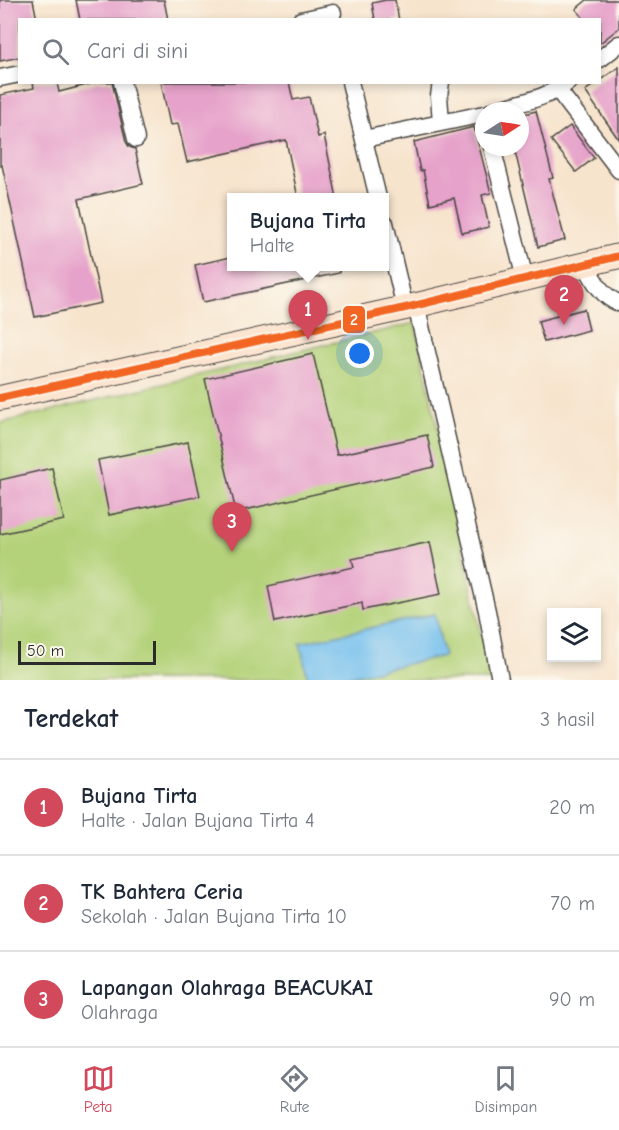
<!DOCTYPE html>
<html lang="id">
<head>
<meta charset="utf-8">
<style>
  body { margin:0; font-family:"Comic Neue",sans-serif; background:#f2f2f3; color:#1f2937 }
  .controls { position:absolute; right:18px; bottom:18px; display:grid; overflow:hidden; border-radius:0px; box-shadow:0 3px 9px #0003 }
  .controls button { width:54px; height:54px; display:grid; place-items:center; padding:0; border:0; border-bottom:2px solid #e0e1e3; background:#fff; color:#1f2937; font:30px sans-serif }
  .compass { position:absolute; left:475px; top:102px; width:54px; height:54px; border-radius:50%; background:#fff; box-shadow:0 3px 9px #0003; rotate:78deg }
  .scale { position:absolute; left:18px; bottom:15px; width:138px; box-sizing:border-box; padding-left:6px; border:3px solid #2b2b2b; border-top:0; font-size:16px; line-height:21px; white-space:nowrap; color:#2b2b2b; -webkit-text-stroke:4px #fbf7ec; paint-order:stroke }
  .you { position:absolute; left:360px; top:354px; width:21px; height:21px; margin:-15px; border:4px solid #fff; border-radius:50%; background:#1a73e8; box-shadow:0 0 0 9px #1a73e833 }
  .badge { display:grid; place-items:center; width:39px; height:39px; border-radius:50%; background:#d1495b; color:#fff; font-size:20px; font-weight:700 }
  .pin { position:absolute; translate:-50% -50px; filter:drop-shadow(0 2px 3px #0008) }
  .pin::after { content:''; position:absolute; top:32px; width:21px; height:18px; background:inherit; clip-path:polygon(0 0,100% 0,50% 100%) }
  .popup { position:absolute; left:227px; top:193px; width:162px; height:78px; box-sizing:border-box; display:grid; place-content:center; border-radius:0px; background:#fff; filter:drop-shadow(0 2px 4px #0005); font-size:20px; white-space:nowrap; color:#747a83 }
  .popup b { font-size:22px; color:#1f2937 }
  .popup::after { content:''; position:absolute; left:50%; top:100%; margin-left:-12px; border:12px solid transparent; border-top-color:#fff }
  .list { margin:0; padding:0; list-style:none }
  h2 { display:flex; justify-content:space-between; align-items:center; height:78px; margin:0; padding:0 24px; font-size:26px }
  h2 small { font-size:20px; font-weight:400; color:#747a83 }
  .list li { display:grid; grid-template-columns:39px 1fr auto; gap:18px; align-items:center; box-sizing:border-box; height:96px; padding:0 24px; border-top:2px solid #e0e1e3 }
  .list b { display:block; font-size:22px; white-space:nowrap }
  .list p { margin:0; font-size:20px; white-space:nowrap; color:#747a83 }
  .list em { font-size:20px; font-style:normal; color:#747a83 }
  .icon { flex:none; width:33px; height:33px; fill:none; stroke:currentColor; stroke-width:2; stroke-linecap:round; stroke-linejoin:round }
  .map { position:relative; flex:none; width:619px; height:680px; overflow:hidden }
  .search { position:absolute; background:#fff; box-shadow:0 3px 9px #0003; left:18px; right:18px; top:18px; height:66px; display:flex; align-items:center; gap:15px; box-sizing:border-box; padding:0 21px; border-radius:0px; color:#747a83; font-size:22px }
  .sheet { height:366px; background:#fff }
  nav { display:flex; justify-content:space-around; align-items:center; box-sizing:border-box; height:84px; border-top:2px solid #e0e1e3; background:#fff; font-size:16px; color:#747a83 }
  nav a { display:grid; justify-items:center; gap:3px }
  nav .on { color:#d1495b }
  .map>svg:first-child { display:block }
  .green { fill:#b4d279; stroke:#707e52; stroke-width:1.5 }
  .water { fill:#74c0ee; stroke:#50768c; stroke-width:1.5 }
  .building { fill:#e6a2ca }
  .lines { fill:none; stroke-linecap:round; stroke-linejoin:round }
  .street-casing { stroke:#4a4743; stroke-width:19 }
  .secondary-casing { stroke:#4a4743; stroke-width:26 }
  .street { stroke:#fff; stroke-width:16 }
  .secondary { stroke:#fce5d0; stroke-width:24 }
  .bus-1-casing { stroke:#fbf7ec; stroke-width:12 }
  .bus-1 { stroke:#f26522; stroke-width:8 }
  .line-badge { stroke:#fbf7ec; stroke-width:2 }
  .badge-label { font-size:16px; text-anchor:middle; font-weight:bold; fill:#fff }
</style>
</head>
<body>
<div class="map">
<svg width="619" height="680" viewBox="0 0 619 680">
  <rect width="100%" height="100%" fill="#fbf7ec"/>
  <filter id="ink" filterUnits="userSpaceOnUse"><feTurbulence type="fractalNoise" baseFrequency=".0167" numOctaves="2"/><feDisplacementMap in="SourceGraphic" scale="12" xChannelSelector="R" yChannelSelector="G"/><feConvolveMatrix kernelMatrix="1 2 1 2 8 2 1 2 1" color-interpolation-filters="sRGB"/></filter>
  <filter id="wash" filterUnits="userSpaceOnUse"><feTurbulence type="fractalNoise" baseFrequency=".008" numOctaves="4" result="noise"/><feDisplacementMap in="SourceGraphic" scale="24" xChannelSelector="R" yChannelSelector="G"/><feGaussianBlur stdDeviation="1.35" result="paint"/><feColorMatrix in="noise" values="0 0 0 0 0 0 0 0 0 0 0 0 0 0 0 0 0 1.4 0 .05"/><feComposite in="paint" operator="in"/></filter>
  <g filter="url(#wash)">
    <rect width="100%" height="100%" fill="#f7e4cd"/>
    <!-- green -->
    <polygon class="green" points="415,323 491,680 0,680 0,423"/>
    <!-- water -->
    <polygon class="water" points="435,614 444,656 335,680 308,680 300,643"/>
    <g id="blocks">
      <!-- building -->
      <g class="building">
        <polygon points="0,0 33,0 37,20 20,20 20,57 0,61"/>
        <polygon points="76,0 164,0 168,20 80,20"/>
        <polygon points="386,0 395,0 399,20 375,20 372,3"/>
        <polygon points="587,0 619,0 619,28 600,43 600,20 585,20 576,9"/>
        <polygon points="619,67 619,140 585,91"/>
        <polygon points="33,82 57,82 59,92 98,82 112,82 126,142 129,147 135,149 143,184 79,199 101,303 35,317 2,165 0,166 0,95 34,88"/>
        <polygon points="161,82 289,82 293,100 309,97 318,137 324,135 337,198 298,198 286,140 187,162 178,124 170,125"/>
        <polygon points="536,111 553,178 549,179 565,240 538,247 514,147 520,147 520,115"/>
        <polygon points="570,126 594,158 576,172 551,140"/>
        <polygon points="474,127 491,193 482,195 489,227 462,233 454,198 430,204 423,170 420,171 414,142"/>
        <polygon points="231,257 231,267 339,267 339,273 203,302 195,265"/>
        <polygon points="584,309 589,330 544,342 538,321"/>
        <polygon points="313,354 337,455 427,435 434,467 236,512 205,379"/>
        <polygon points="188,442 200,496 109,515 98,460"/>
        <polygon points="52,468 64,520 0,534 0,480"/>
        <polygon points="430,542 441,594 363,610 362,603 275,622 268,586 354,567 352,559"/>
      </g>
    </g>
  </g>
  <g filter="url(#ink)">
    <use href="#blocks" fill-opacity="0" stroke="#4a4743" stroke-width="1.5"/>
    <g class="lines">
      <defs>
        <g id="street">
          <polyline points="301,20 333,13"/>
          <polyline points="600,59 619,44"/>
          <polyline points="0,78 20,74"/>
          <polyline points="122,82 136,139"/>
          <polyline points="350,82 378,198"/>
          <polyline points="441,82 439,96 441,122"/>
          <polyline points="558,90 619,170"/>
          <path d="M492,111C518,103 547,99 568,82"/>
          <polyline points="364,139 484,114"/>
          <polyline points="492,147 525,279"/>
          <polyline points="385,223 405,308"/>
          <path d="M586,265C593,280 603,298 619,303"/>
          <polyline points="416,305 487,611 500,680"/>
        </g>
        <polyline id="secondary" points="0,398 405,308 619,256"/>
      </defs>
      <!-- street casing -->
      <use href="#street" class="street-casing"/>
      <!-- secondary casing -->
      <use href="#secondary" class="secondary-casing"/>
      <!-- street -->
      <use href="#street" class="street"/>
      <!-- secondary -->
      <use href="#secondary" class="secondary"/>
      <defs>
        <polyline id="bus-1" points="0,398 405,308 619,256"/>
      </defs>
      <!-- bus-1 casing -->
      <use href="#bus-1" class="bus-1-casing"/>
      <!-- bus-1 -->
      <use href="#bus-1" class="bus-1"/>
    </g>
  </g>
  <rect class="line-badge" x="342" y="305" width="24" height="29" rx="6" fill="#f26522"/>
  <g class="badge-label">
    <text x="354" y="325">2</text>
  </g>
</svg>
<div class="controls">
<button><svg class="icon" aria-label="layers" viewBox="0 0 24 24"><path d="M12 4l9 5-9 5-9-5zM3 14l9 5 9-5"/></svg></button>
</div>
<svg class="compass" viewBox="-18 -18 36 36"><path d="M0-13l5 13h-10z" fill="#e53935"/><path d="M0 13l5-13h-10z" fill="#747a83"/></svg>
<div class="scale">50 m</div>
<div class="you"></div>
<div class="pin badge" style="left:308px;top:340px">1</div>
<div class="popup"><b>Bujana Tirta</b>Halte</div>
<div class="pin badge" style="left:564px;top:325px">2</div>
<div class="pin badge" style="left:232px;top:552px">3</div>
<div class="search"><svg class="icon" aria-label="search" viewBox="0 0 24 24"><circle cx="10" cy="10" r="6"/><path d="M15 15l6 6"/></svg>Cari di sini</div>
</div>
<section class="sheet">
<h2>Terdekat<small>3 hasil</small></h2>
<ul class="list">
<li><span class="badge">1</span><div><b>Bujana Tirta</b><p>Halte · Jalan Bujana Tirta 4</p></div><em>20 m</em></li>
<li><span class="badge">2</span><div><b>TK Bahtera Ceria</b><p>Sekolah · Jalan Bujana Tirta 10</p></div><em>70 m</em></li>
<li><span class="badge">3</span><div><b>Lapangan Olahraga BEACUKAI</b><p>Olahraga</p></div><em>90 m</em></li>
</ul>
</section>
<nav>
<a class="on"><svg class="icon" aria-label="map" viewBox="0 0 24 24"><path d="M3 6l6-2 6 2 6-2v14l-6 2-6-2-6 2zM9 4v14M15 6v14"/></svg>Peta</a>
<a><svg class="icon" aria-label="directions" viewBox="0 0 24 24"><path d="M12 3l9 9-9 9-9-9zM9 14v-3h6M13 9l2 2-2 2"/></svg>Rute</a>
<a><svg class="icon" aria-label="saved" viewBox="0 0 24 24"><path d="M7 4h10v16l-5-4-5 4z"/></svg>Disimpan</a>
</nav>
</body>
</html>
